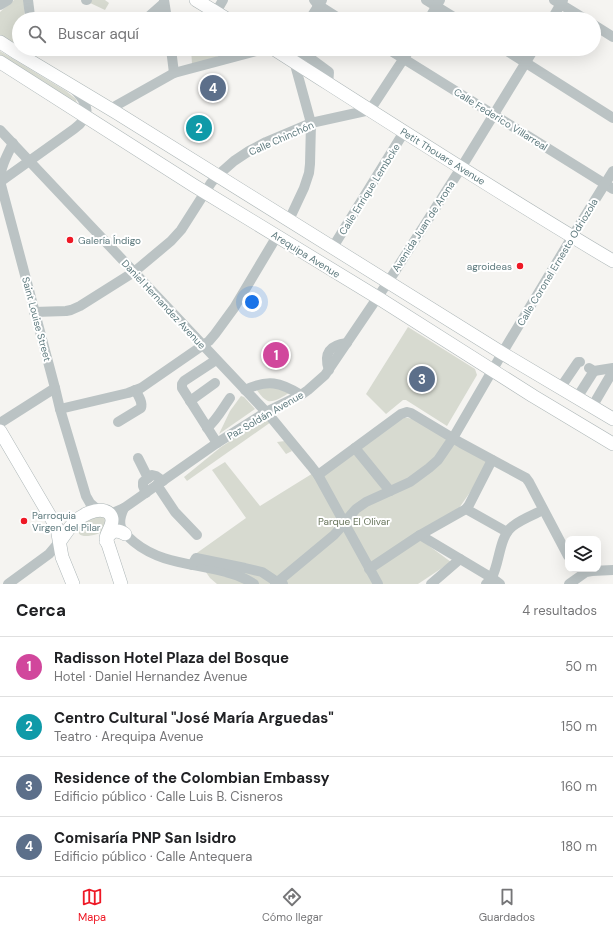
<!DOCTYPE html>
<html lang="es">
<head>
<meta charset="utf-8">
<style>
  body { margin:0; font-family:"DM Sans",sans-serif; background:#f2f2f2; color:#202124 }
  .controls { position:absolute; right:12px; bottom:12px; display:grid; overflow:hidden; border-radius:8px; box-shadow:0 4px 16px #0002 }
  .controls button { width:36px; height:36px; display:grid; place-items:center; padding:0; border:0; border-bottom:1px solid #e0e0e0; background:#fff; color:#202124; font:20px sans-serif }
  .you { position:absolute; left:252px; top:302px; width:14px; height:14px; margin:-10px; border:3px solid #fff; border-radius:50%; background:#1a73e8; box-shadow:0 0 0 6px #1a73e833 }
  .badge { display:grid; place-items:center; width:26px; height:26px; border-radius:50%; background:#ee1825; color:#fff; font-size:13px; font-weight:700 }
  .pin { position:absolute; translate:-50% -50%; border:2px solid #fff; box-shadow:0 1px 4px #0006 }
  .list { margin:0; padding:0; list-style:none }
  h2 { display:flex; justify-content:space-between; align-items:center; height:52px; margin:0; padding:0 16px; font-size:17px }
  h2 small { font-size:13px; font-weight:400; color:#757577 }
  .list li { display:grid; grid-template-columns:26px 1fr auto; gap:12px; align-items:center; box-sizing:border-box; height:60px; padding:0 16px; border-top:1px solid #e0e0e0 }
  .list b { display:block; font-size:15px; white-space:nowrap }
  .list p { margin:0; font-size:13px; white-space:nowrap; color:#757577 }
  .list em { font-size:13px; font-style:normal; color:#757577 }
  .icon { flex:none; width:22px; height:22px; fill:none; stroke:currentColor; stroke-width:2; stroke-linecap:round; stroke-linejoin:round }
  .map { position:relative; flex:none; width:613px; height:584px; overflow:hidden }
  .search { position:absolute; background:#fff; box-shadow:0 4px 16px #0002; left:12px; right:12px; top:12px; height:44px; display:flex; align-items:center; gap:10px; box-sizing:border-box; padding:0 14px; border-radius:22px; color:#757577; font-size:15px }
  .sheet { height:292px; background:#fff }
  nav { display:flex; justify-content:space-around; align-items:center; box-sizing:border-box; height:56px; border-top:1px solid #e0e0e0; background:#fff; font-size:11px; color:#757577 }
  nav a { display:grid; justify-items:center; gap:2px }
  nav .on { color:#ee1825 }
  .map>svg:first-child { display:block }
  .green { fill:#d7dad0 }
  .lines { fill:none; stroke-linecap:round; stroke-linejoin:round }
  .major-casing { stroke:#aeb7b8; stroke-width:14 }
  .minor { stroke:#bbc3c4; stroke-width:10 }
  .major { stroke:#fff; stroke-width:13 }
  .poi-dot { fill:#ee1825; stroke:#fff; stroke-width:1.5 }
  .labels { text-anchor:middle; stroke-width:4; stroke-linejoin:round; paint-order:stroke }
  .street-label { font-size:10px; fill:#5e7a7e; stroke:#fff }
  .poi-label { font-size:10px; fill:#5e7a7e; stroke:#fff; text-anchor:start }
  .park-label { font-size:10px; fill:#69765d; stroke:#fff }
</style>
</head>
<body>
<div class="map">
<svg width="613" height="584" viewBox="0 0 613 584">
  <rect width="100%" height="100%" fill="#f5f4f1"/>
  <!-- green -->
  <g class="green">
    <polygon points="14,0 24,0 25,7 24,19 19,19 19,41 18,43 15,45 0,35 0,12"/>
    <polygon points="89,0 105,0 109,3 105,10 88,2"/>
    <polygon points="191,49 204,49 220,58 192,64"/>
    <polygon points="0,51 66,91 76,99 77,106 0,55"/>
    <polygon points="408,327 475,369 477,375 447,426 406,400 403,400 386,414 366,394"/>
    <path d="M275,387L289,393C284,396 273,403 268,401C263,399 259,393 256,389Z"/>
    <polygon points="241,396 244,397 255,409 219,434 230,411"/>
    <polygon points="267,417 271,422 187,481 184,477 221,447"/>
    <polygon points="402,418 408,418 414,419 490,464 459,508 421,540 451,562 418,584 217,584 210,578 194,555 246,518 212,470 225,462 260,506"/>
    <polygon points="285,441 292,451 286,454 277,442"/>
    <path d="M99,515L109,520L106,531C97,534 75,543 78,526L86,520Z"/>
  </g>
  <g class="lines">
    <defs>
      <g id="major">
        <polyline points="196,0 227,19"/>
        <polyline points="0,42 17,53 117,113 502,353 613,419"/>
        <path d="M274,49C387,121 498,193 613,261"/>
        <polyline points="0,62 193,185 380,299 533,396 613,444"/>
        <polyline points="0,431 57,528 62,557 73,584"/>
        <path d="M60,541C65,535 69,527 76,521C82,515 96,508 105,511C109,512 112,516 112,520C112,527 107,532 106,538L121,584"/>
        <path d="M106,541C109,532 116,528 125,534"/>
      </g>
    </defs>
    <!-- major casing -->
    <use href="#major" class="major-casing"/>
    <!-- minor -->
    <g class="minor">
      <polyline points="28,0 30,16 29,19"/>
      <polyline points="86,0 87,0"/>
      <polyline points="164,0 167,19"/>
      <polyline points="314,0 318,5 340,19"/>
      <polyline points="426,0 457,19"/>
      <polyline points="554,0 585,19"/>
      <polyline points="0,5 8,0"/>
      <polyline points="216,12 223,0"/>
      <polyline points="146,19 164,3"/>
      <polyline points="310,19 322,0"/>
      <polyline points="429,19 440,0"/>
      <polyline points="552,19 563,0"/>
      <polyline points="594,25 613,37"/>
      <polyline points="171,49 174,73"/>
      <polyline points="388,49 613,189"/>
      <polyline points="504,49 613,118"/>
      <polyline points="110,109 174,73 264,49"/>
      <polyline points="0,130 269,415 311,466 318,475 378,584"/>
      <path d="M13,143C7,155 0,168 0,181L55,388L60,409L86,496L90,503L98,510"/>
      <path d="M0,182L74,129C92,116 89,105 75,90"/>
      <polyline points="289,220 304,188 309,173 310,164 311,123 294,61 305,55 306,55 329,72 328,84"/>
      <polyline points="333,247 404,132"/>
      <polyline points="34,312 66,311 71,310 80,306 134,272 171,241 181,230 211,183 217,176 234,161 249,151 266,142 311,123 370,110 410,49"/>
      <polyline points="216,360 184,381 182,384 182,388 217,443"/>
      <polyline points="589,368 594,371 613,368"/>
      <path d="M329,370C323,353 330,345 347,343"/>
      <polyline points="563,384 578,362 580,362"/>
      <path d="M245,390C268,379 280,382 301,395"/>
      <polyline points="580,393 594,371"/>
      <polyline points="190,401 215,383"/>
      <polyline points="592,407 613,371"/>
      <polyline points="60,409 128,393 141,388 209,341 215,334 234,308 277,236"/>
      <path d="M118,422L141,408C143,402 138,395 135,390"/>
      <polyline points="0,423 55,388"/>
      <path d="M207,428C216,421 223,408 230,398"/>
      <polyline points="355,448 390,491"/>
      <polyline points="138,458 148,478"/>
      <polyline points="318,475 401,414 407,412 411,413 461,443 526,478 529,482 568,556"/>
      <polyline points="157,485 175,512 197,535"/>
      <polyline points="146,493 143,486 143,482 152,475 156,476 163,481"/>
      <path d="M124,508C116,525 121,531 134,542C161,564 193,563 226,572C235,574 246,579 254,584"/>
      <polyline points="466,509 507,532"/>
      <polyline points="110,514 124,508 217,443 266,412 301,395 308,390 325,375 392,276 461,168 534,49"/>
      <polyline points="420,535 492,578 500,584"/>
      <polyline points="192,565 196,558 245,568 262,572 274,580 283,584"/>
      <polyline points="369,569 420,535 466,509 469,505 492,460"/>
      <polyline points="8,584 49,554 60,541"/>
      <polyline points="275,584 334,535 344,524 349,517 356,509 366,502 410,482 429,468 438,460 453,438 507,345 572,237 613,171"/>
      <polyline points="431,584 460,559"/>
      <path d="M486,584C488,582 491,580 492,577C500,562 499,536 513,526C520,520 535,514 543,510"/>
      <polyline points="569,584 586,572 592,571 613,570"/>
    </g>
    <!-- major -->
    <use href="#major" class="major"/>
  </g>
  <!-- markers -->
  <g class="poi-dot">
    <circle cx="70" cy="240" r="4"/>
    <circle cx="520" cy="266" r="4"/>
    <circle cx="24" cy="521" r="4"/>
  </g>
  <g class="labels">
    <!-- street labels -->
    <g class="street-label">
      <text transform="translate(501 119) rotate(32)" y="4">Calle Federico Villarreal</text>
      <text transform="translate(281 138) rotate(-24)" y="4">Calle Chinchón</text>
      <text transform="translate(443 156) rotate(32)" y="4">Petit Thouars Avenue</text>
      <text transform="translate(369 189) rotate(-58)" y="4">Calle Enrique Lembcke</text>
      <text transform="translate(423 226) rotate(-57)" y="4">Avenida Juan de Arona</text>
      <text transform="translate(306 254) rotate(32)" y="4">Arequipa Avenue</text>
      <text transform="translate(557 262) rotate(-59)" y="4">Calle Coronel Ernesto Odriozola</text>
      <text transform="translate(164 304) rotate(47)" y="4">Daniel Hernandez Avenue</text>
      <text transform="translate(37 319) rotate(75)" y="4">Saint Louise Street</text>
      <text transform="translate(265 415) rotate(-30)" y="4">Paz Soldán Avenue</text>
    </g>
    <!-- poi labels -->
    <g class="poi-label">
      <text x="78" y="244">Galería Índigo</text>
      <text x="512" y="270" text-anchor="end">agroideas</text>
      <text x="32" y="519">Parroquia<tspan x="32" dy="12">Virgen del Pilar</tspan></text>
    </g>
    <!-- park labels -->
    <g class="park-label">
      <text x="354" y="525">Parque El Olivar</text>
    </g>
  </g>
</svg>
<div class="controls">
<button><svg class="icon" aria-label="layers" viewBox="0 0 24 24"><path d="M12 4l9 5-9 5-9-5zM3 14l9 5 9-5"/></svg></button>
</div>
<div class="you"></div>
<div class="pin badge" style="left:276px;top:355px;background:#d1479c">1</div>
<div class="pin badge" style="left:199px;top:128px;background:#0f9aa8">2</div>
<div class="pin badge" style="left:422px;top:379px;background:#5c6f8a">3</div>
<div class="pin badge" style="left:213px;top:88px;background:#5c6f8a">4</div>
<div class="search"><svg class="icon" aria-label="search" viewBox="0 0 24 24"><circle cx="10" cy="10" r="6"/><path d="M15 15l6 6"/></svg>Buscar aquí</div>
</div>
<section class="sheet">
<h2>Cerca<small>4 resultados</small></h2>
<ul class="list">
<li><span class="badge" style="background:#d1479c">1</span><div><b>Radisson Hotel Plaza del Bosque</b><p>Hotel · Daniel Hernandez Avenue</p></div><em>50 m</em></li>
<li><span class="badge" style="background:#0f9aa8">2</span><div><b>Centro Cultural &quot;José María Arguedas&quot;</b><p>Teatro · Arequipa Avenue</p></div><em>150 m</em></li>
<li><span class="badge" style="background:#5c6f8a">3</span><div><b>Residence of the Colombian Embassy</b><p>Edificio público · Calle Luis B. Cisneros</p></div><em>160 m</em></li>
<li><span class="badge" style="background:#5c6f8a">4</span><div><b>Comisaría PNP San Isidro</b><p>Edificio público · Calle Antequera</p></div><em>180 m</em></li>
</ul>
</section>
<nav>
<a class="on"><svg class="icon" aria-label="map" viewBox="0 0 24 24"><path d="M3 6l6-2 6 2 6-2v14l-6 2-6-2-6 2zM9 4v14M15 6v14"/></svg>Mapa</a>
<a><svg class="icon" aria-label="directions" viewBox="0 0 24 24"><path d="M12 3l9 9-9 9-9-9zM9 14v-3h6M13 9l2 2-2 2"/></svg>Cómo llegar</a>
<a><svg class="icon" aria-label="saved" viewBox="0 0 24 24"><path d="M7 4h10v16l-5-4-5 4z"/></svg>Guardados</a>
</nav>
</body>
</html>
